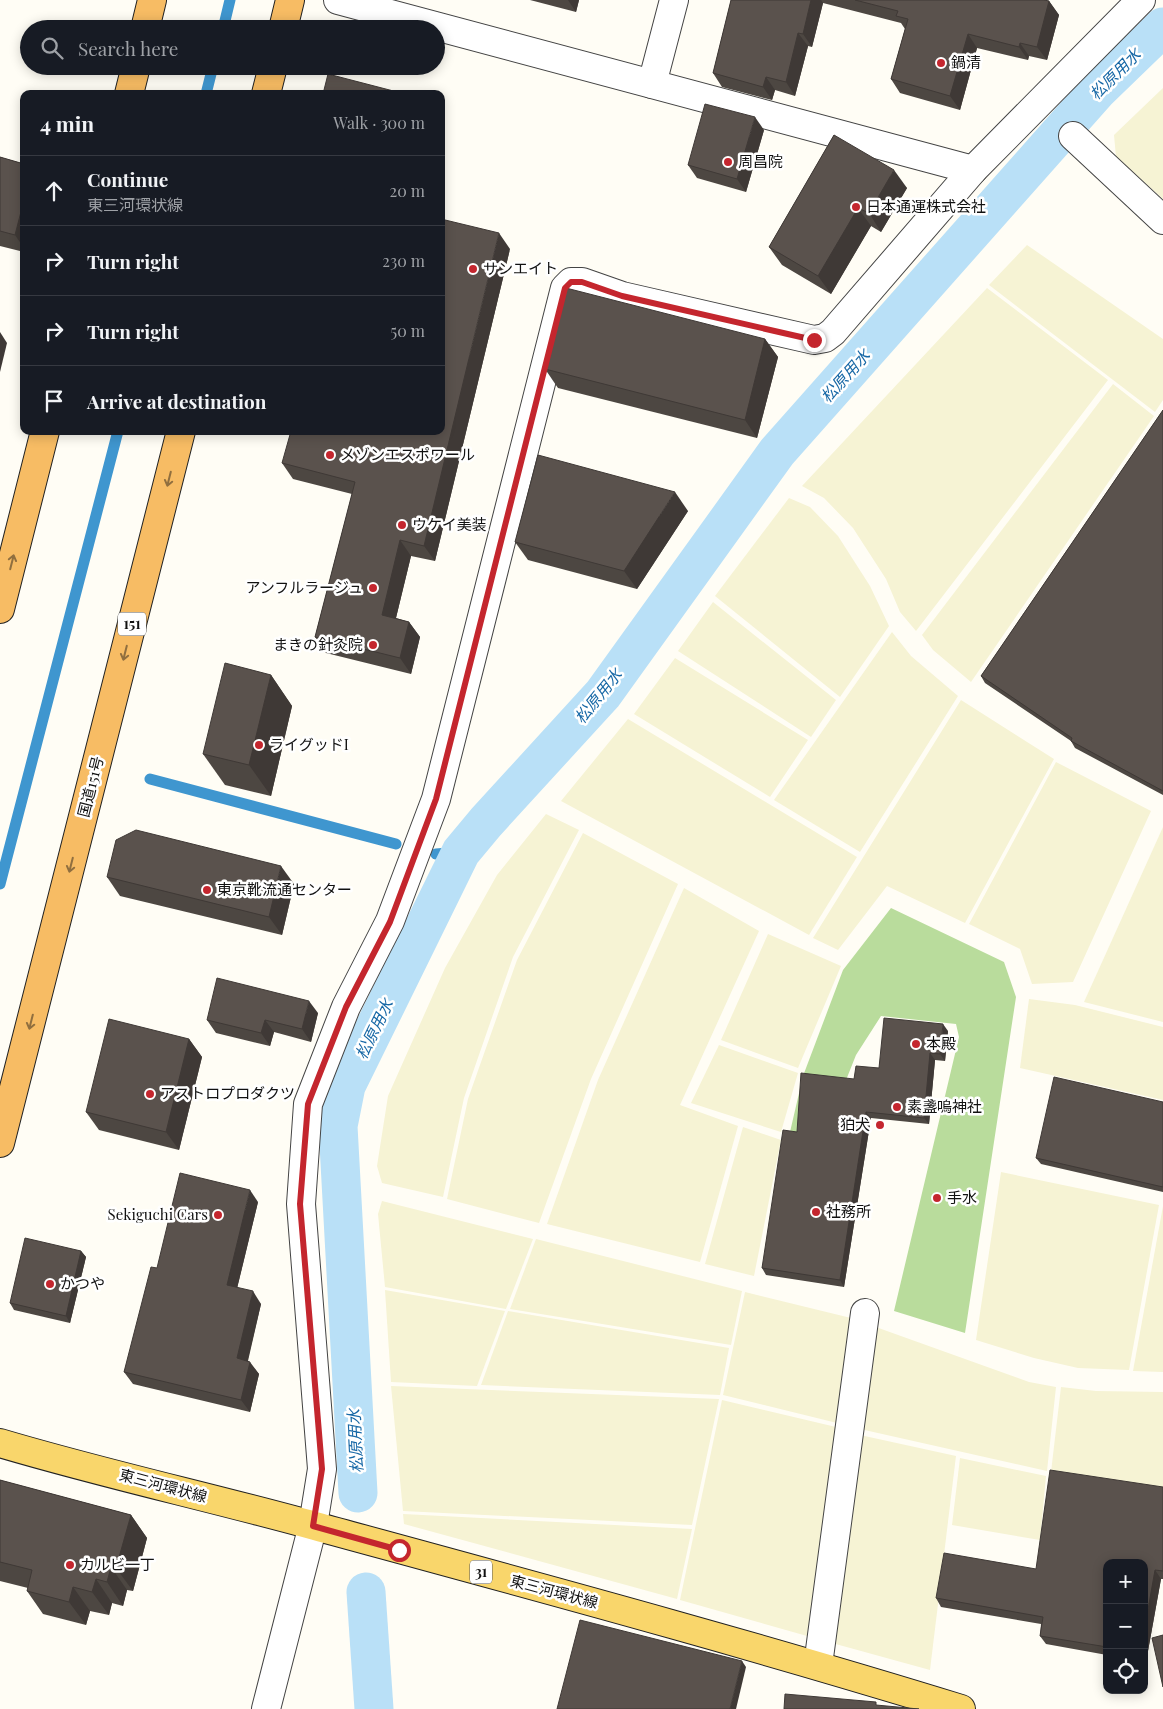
<!DOCTYPE html>
<html lang="en">
<head>
<meta charset="utf-8">
<style>
  body { margin:0; font-family:"Playfair Display","Noto Sans JP",serif; background:#242831; color:#f1f3f6 }
  .controls { position:absolute; right:15px; bottom:15px; display:grid; overflow:hidden; border-radius:10px; box-shadow:0 2px 12px #0003 }
  .controls button { width:45px; height:45px; display:grid; place-items:center; padding:0; border:0; border-bottom:1px solid #363941; background:#171b24; color:#f1f3f6; font:25px sans-serif }
  .stop { position:absolute; width:15px; height:15px; margin:-11px; border:4px solid #c4262e; border-radius:50%; background:#fff }
  .stop.end { background:#c4262e; border-color:#fff; box-shadow:0 1px 5px #0008 }
  .list { margin:0; padding:0; list-style:none }
  h2 { display:flex; justify-content:space-between; align-items:center; height:65px; margin:0; padding:0 20px; font-size:21px }
  h2 small { font-size:16px; font-weight:400; color:#9ea1a6 }
  .list li { display:grid; grid-template-columns:32px 1fr auto; gap:15px; align-items:center; box-sizing:border-box; height:70px; padding:0 20px; border-top:1px solid #363941 }
  .list b { display:block; font-size:19px; white-space:nowrap }
  .list p { margin:0; font-size:16px; white-space:nowrap; color:#9ea1a6 }
  .list em { font-size:16px; font-style:normal; color:#9ea1a6 }
  .icon { flex:none; width:28px; height:28px; fill:none; stroke:currentColor; stroke-width:2; stroke-linecap:round; stroke-linejoin:round }
  .map { position:relative; flex:none; width:1163px; height:1709px; overflow:hidden }
  .search { position:absolute; background:#171b24; box-shadow:0 2px 12px #0003; left:20px; top:20px; width:425px; height:55px; display:flex; align-items:center; gap:12px; box-sizing:border-box; padding:0 18px; border-radius:28px; color:#9ea1a6; font-size:19px }
  .panel { position:absolute; background:#171b24; box-shadow:0 2px 12px #0003; left:20px; top:90px; width:425px; height:345px; border-radius:10px }
  .map>svg:first-child { display:block }
  .farmland { fill:#f6f3d4 }
  .forest { fill:#b9dc9c }
  .lines { fill:none; stroke-linecap:round; stroke-linejoin:round }
  .stream { stroke:#3f96cf; stroke-width:11 }
  .canal { stroke:#b9e0f7; stroke-width:39 }
  .minor-casing { stroke:#444; stroke-width:30 }
  .primary-casing { stroke:#222; stroke-width:30 }
  .trunk-casing { stroke:#222; stroke-width:30 }
  .minor { stroke:#fff; stroke-width:28 }
  .primary { stroke:#f9d66b; stroke-width:28 }
  .trunk { stroke:#f7bc64; stroke-width:28 }
  .wall { fill:#4d4742 }
  .shaded-wall { fill:#3f3936 }
  .building { fill:#5a524d; stroke:#3f3936 }
  .oneway { stroke:#906f3f }
  .route { stroke:#c4262e; stroke-width:6 }
  .poi-dot { fill:#c4262e; stroke:#fff; stroke-width:2 }
  .labels { text-anchor:middle; stroke-width:5; stroke-linejoin:round; paint-order:stroke }
  .shield { fill:#fff; stroke:#585858; stroke-width:1 }
  .shield-label { font-size:14px; font-weight:bold; fill:#111 }
  .poi-label { font-size:15px; fill:#111; stroke:#fff; text-anchor:start }
  .street-label { font-size:15px; fill:#111; stroke:#fff }
  .water-label { font-size:16px; font-style:italic; fill:#1768a6; stroke:#fff }
</style>
</head>
<body>
<div class="map">
<svg width="1163" height="1709" viewBox="0 0 1163 1709">
  <rect width="100%" height="100%" fill="#fffdf5"/>
  <!-- farmland -->
  <g class="farmland">
    <polygon points="1163,88 1163,199 1116,157 1114,135"/>
    <polygon points="1027,245 1163,339 1163,400 1155,412 989,285"/>
    <polygon points="987,288 1108,380 916,631 900,612 886,579 853,528 824,498 802,486"/>
    <polygon points="1113,384 1154,416 971,682 933,650 922,635"/>
    <polygon points="789,498 810,507 838,536 870,586 889,626 840,697 715,596"/>
    <polygon points="713,602 836,700 811,737 678,651"/>
    <polygon points="892,632 911,656 958,696 860,852 774,800"/>
    <polygon points="675,658 808,740 770,797 634,714"/>
    <polygon points="961,700 1054,759 965,923 887,886 838,950 813,938"/>
    <polygon points="628,719 857,857 809,935 561,801"/>
    <polygon points="1056,762 1151,811 1073,982 1032,984 1020,949 969,924"/>
    <polygon points="546,814 579,830 513,957 464,1098 443,1197 382,1183 377,1166 388,1096 445,968 497,875"/>
    <polygon points="1163,827 1163,1022 1084,1002"/>
    <polygon points="583,833 678,884 591,1079 539,1223 447,1199 468,1099 517,960"/>
    <polygon points="684,888 759,931 680,1105 738,1126 700,1262 547,1224 598,1080"/>
    <polygon points="768,934 841,966 798,1068 721,1040"/>
    <polygon points="1029,999 1075,1005 1163,1027 1163,1100 1020,1068"/>
    <polygon points="719,1045 798,1073 781,1132 691,1103"/>
    <polygon points="743,1127 781,1140 754,1276 705,1264"/>
    <polygon points="1001,1172 1159,1205 1129,1370 1078,1368 1034,1358 976,1340"/>
    <polygon points="382,1201 533,1239 506,1309 385,1287 378,1214"/>
    <polygon points="1163,1206 1163,1372 1133,1371"/>
    <polygon points="536,1239 742,1291 731,1345 510,1309"/>
    <polygon points="385,1290 505,1311 477,1386 391,1382"/>
    <polygon points="745,1292 851,1318 837,1423 723,1395"/>
    <polygon points="508,1311 729,1348 720,1395 481,1385"/>
    <polygon points="873,1326 1029,1382 1056,1387 1047,1471 860,1429"/>
    <polygon points="391,1386 719,1399 692,1525 403,1511"/>
    <polygon points="1061,1387 1096,1391 1163,1392 1163,1489 1051,1472"/>
    <polygon points="722,1400 836,1427 807,1636 680,1600"/>
    <polygon points="860,1435 956,1456 930,1670 832,1643"/>
    <polygon points="960,1458 1046,1476 1040,1540 952,1525"/>
    <polygon points="403,1514 692,1529 677,1599 404,1524"/>
  </g>
  <!-- forest -->
  <polygon class="forest" points="891,908 1004,962 1016,997 965,1333 894,1311 959,1037 956,1024 881,1016 856,1055 823,1138 790,1132 803,1076 843,970"/>
  <g class="lines">
    <!-- stream -->
    <g class="stream">
      <polyline points="223,29 230,0"/>
      <polyline points="206,94 213,66"/>
      <polyline points="150,779 396,844"/>
      <polyline points="436,854 461,852"/>
      <polyline points="0,884 118,431"/>
    </g>
    <!-- canal -->
    <g class="canal">
      <polyline points="358,1493 338,1126 346,1086 461,852 486,822 603,694 777,452 1097,91 1163,27"/>
      <polyline points="366,1592 374,1709"/>
    </g>
    <defs>
      <g id="minor">
        <polyline points="338,0 973,170"/>
        <polyline points="652,84 674,0"/>
        <polyline points="1073,136 1163,220"/>
        <polyline points="818,1665 865,1313"/>
        <polyline points="266,1709 313,1525 322,1469 301,1204 308,1104 346,1007 390,921 436,799 565,288 571,282 582,282 622,296 814,340 825,338 833,332 973,170 1141,0"/>
      </g>
      <path id="primary" d="M0,1443C104,1474 210,1497 315,1526C531,1585 747,1643 961,1709"/>
      <g id="trunk">
        <polyline points="145,29 152,0"/>
        <polyline points="283,29 290,0"/>
        <polyline points="129,94 136,66"/>
        <polyline points="266,94 273,66"/>
        <polyline points="0,609 45,431"/>
        <polyline points="0,1143 181,431"/>
      </g>
    </defs>
    <!-- minor casing -->
    <use href="#minor" class="minor-casing"/>
    <!-- primary casing -->
    <use href="#primary" class="primary-casing"/>
    <!-- trunk casing -->
    <use href="#trunk" class="trunk-casing"/>
    <!-- minor -->
    <use href="#minor" class="minor"/>
    <!-- primary -->
    <use href="#primary" class="primary"/>
    <!-- trunk -->
    <use href="#trunk" class="trunk"/>
  </g>
  <!-- wall -->
  <g class="wall">
    <polygon points="530,0 579,0 576,12"/>
    <polygon points="731,0 1044,0 1049,1 1059,15 1047,60 1029,56 1028,60 977,48 960,110 900,93 891,79 905,29 901,23 823,3 812,47 808,46 795,96 775,90 772,100 722,87 713,73"/>
    <polygon points="764,130 746,192 697,178 688,165"/>
    <polygon points="834,135 907,188 881,232 871,226 831,294 782,265 769,247"/>
    <polygon points="0,157 24,164 24,252 0,246"/>
    <polygon points="510,249 435,561 411,556 396,618 409,622 420,637 411,674 326,653 315,637 352,494 293,479 282,463 441,431"/>
    <polygon points="765,339 778,357 757,438 558,388 545,369"/>
    <polygon points="1163,410 1163,795 1075,748 1071,741 985,683 981,676"/>
    <polygon points="688,511 637,589 528,560 515,542"/>
    <polygon points="271,675 292,706 271,796 225,785 203,754"/>
    <polygon points="107,877 294,884 282,935 120,896"/>
    <polygon points="318,1013 311,1042 274,1032 270,1046 216,1033 207,1020"/>
    <polygon points="948,1031 945,1061 935,1060 929,1124 871,1118 844,1287 766,1275 762,1268 797,1132 854,1079 879,1068"/>
    <polygon points="189,1039 202,1057 179,1150 99,1130 86,1112"/>
    <polygon points="1163,1102 1163,1192 1041,1164 1036,1158"/>
    <polygon points="258,1202 237,1288 261,1304 248,1361 259,1374 250,1412 133,1384 124,1372 157,1268"/>
    <polygon points="81,1251 86,1257 70,1323 14,1310 10,1303"/>
    <polygon points="0,1480 131,1515 147,1538 133,1591 127,1590 123,1606 112,1603 109,1615 90,1611 86,1625 43,1614 27,1591 28,1588 0,1581"/>
    <polygon points="1163,1487 1163,1579 1161,1579 1146,1662 1144,1661 1144,1563 1107,1563 1107,1655 1046,1644 1040,1636 1041,1624 941,1607 936,1598 1036,1569"/>
  </g>
  <!-- shaded-wall -->
  <g class="shaded-wall">
    <polygon points="568,0 579,0 576,12"/>
    <polygon points="811,0 821,0 823,3 812,47 803,34"/>
    <polygon points="1049,1 1059,15 1047,60 1037,47"/>
    <polygon points="798,33 808,46 795,96 786,82"/>
    <polygon points="968,34 977,48 960,110 950,96"/>
    <polygon points="1020,43 1029,56 1028,60 1019,47"/>
    <polygon points="766,77 775,90 772,100 763,87"/>
    <polygon points="755,117 764,130 746,192 737,179"/>
    <polygon points="894,170 907,188 881,232 869,213"/>
    <polygon points="24,200 24,248 15,235"/>
    <polygon points="858,208 871,226 831,294 818,276"/>
    <polygon points="499,233 510,249 435,561 424,546"/>
    <polygon points="0,332 7,343 0,372"/>
    <polygon points="765,339 778,357 757,438 745,420"/>
    <polygon points="675,492 688,511 637,589 624,571"/>
    <polygon points="400,540 411,556 393,630 382,615"/>
    <polygon points="409,622 420,637 411,674 400,658"/>
    <polygon points="271,675 292,706 271,796 249,765"/>
    <polygon points="281,866 294,884 282,935 269,917"/>
    <polygon points="309,1001 318,1013 311,1042 302,1029"/>
    <polygon points="265,1020 274,1032 270,1046 261,1033"/>
    <polygon points="943,1024 948,1031 945,1061 940,1054"/>
    <polygon points="189,1039 202,1057 179,1150 166,1132"/>
    <polygon points="930,1053 935,1060 929,1124 924,1118"/>
    <polygon points="866,1112 871,1118 844,1287 840,1280"/>
    <polygon points="250,1190 258,1202 235,1297 227,1285"/>
    <polygon points="81,1251 86,1257 70,1323 66,1316"/>
    <polygon points="253,1291 261,1304 245,1371 237,1358"/>
    <polygon points="250,1362 259,1374 250,1412 241,1400"/>
    <polygon points="131,1515 147,1538 133,1591 116,1568"/>
    <polygon points="111,1567 127,1590 123,1606 107,1582"/>
    <polygon points="1155,1570 1161,1579 1146,1662 1144,1659 1144,1632"/>
    <polygon points="96,1579 112,1603 109,1615 92,1592"/>
    <polygon points="73,1587 90,1611 86,1625 69,1602"/>
    <polygon points="742,1661 746,1667 736,1709 730,1709"/>
  </g>
  <!-- building -->
  <g class="building">
    <polygon points="731,0 811,0 803,34 798,33 786,82 766,77 763,87 713,73"/>
    <polygon points="855,0 1044,0 1049,1 1037,47 1020,43 1019,47 968,34 950,96 891,79 908,19 896,16 898,11"/>
    <polygon points="328,74 405,94 323,94"/>
    <polygon points="705,104 755,117 737,179 688,165"/>
    <polygon points="834,135 894,170 869,213 858,208 818,276 769,247"/>
    <polygon points="0,157 24,164 24,200 15,235 0,231"/>
    <polygon points="441,219 499,233 424,546 400,540 382,615 409,622 400,658 315,637 355,482 282,463 291,431 441,431"/>
    <polygon points="566,288 765,339 745,420 545,369"/>
    <polygon points="1163,410 1163,791 1071,741 1072,738 981,676"/>
    <polygon points="538,455 675,492 624,571 515,542"/>
    <polygon points="225,663 271,675 249,765 203,754"/>
    <polygon points="136,830 281,866 269,917 107,877 116,840"/>
    <polygon points="217,978 309,1001 302,1029 265,1020 261,1033 207,1020"/>
    <polygon points="884,1018 943,1024 940,1054 930,1053 924,1118 866,1112 840,1280 762,1268 783,1130 797,1132 801,1073 854,1079 856,1066 879,1068"/>
    <polygon points="109,1019 189,1039 166,1132 86,1112"/>
    <polygon points="1054,1077 1163,1102 1163,1187 1036,1158"/>
    <polygon points="180,1173 250,1190 227,1285 253,1291 237,1358 250,1362 241,1400 124,1372 151,1267 157,1268"/>
    <polygon points="25,1238 81,1251 66,1316 10,1303"/>
    <polygon points="1050,1470 1163,1487 1163,1571 1155,1570 1144,1632 1144,1563 1107,1563 1107,1647 1040,1636 1043,1617 936,1598 944,1553 1036,1569"/>
    <polygon points="0,1480 131,1515 116,1568 111,1567 107,1582 96,1579 92,1592 73,1587 69,1602 27,1591 32,1570 0,1562"/>
    <polygon points="580,1620 742,1661 730,1709 557,1709"/>
    <polygon points="1163,1635 1163,1687 1152,1638"/>
    <polygon points="785,1694 876,1702 876,1705 919,1709 784,1709"/>
  </g>
  <!-- one-way arrows -->
  <defs><path id="oneway-shaft" d="M-6 0H5M1.5-3L5.5 0L1.5 3" fill="none" stroke-width="1.6" stroke-linecap="round" stroke-linejoin="round" transform="scale(1.25)"/></defs>
  <g class="oneway">
    <use href="#oneway-shaft" transform="translate(169 479) rotate(104)"/>
    <use href="#oneway-shaft" transform="translate(12 562) rotate(-76)"/>
    <use href="#oneway-shaft" transform="translate(125 653) rotate(104)"/>
    <use href="#oneway-shaft" transform="translate(71 865) rotate(104)"/>
    <use href="#oneway-shaft" transform="translate(31 1022) rotate(104)"/>
  </g>
  <g class="lines">
    <!-- route -->
    <polyline class="route" points="399,1550 313,1526 322,1469 300,1204 308,1104 346,1007 390,922 436,799 565,288 571,282 582,282 622,296 814,340"/>
  </g>
  <!-- markers -->
  <g class="poi-dot">
    <circle cx="941" cy="63" r="5"/>
    <circle cx="728" cy="162" r="5"/>
    <circle cx="856" cy="207" r="5"/>
    <circle cx="473" cy="269" r="5"/>
    <circle cx="330" cy="455" r="5"/>
    <circle cx="402" cy="525" r="5"/>
    <circle cx="373" cy="588" r="5"/>
    <circle cx="373" cy="645" r="5"/>
    <circle cx="259" cy="745" r="5"/>
    <circle cx="207" cy="890" r="5"/>
    <circle cx="916" cy="1044" r="5"/>
    <circle cx="150" cy="1094" r="5"/>
    <circle cx="897" cy="1107" r="5"/>
    <circle cx="880" cy="1125" r="5"/>
    <circle cx="937" cy="1198" r="5"/>
    <circle cx="816" cy="1212" r="5"/>
    <circle cx="218" cy="1215" r="5"/>
    <circle cx="50" cy="1284" r="5"/>
    <circle cx="70" cy="1565" r="5"/>
  </g>
  <g class="labels">
    <!-- shield labels -->
    <g class="shield">
      <rect x="118" y="612.5" width="28" height="23" rx="4"/>
      <rect x="470" y="1560.5" width="22" height="23" rx="4"/>
    </g>
    <g class="shield-label">
      <text x="132" y="629">151</text>
      <text x="481" y="1577">31</text>
    </g>
    <!-- poi labels -->
    <g class="poi-label">
      <text x="951" y="68">鍋清</text>
      <text x="738" y="167">周昌院</text>
      <text x="866" y="212">日本通運株式会社</text>
      <text x="483" y="274">サンエイト</text>
      <text x="340" y="460">メゾンエスポワール</text>
      <text x="412" y="530">ウケイ美装</text>
      <text x="363" y="593" text-anchor="end">アンフルラージュ</text>
      <text x="363" y="650" text-anchor="end">まきの針灸院</text>
      <text x="269" y="750">ライグッドI</text>
      <text x="217" y="895">東京靴流通センター</text>
      <text x="926" y="1049">本殿</text>
      <text x="160" y="1099">アストロプロダクツ</text>
      <text x="907" y="1112">素盞嗚神社</text>
      <text x="870" y="1130" text-anchor="end">狛犬</text>
      <text x="947" y="1203">手水</text>
      <text x="826" y="1217">社務所</text>
      <text x="208" y="1220" text-anchor="end">Sekiguchi Cars</text>
      <text x="60" y="1289">かつや</text>
      <text x="80" y="1570">カルビ一丁</text>
    </g>
    <!-- street labels -->
    <g class="street-label">
      <text transform="translate(91 787) rotate(-76)" y="5">国道151号</text>
      <text transform="translate(163 1486) rotate(15)" y="5">東三河環状線</text>
      <text transform="translate(554 1592) rotate(15)" y="5">東三河環状線</text>
    </g>
    <!-- water labels -->
    <g class="water-label">
      <text transform="translate(1115 74) rotate(-45)" y="6">松原用水</text>
      <text transform="translate(845 376) rotate(-48)" y="6">松原用水</text>
      <text transform="translate(598 696) rotate(-51)" y="6">松原用水</text>
      <text transform="translate(374 1029) rotate(-64)" y="6">松原用水</text>
      <text transform="translate(355 1441) rotate(-93)" y="6">松原用水</text>
    </g>
  </g>
</svg>
<div class="controls">
<button>+</button>
<button>−</button>
<button><svg class="icon" aria-label="locate" viewBox="0 0 24 24"><circle cx="12" cy="12" r="6"/><path d="M12 2v4M12 18v4M2 12h4M18 12h4"/></svg></button>
</div>
<div class="stop" style="left:399px;top:1550px"></div>
<div class="stop end" style="left:814px;top:340px"></div>
<div class="search"><svg class="icon" aria-label="search" viewBox="0 0 24 24"><circle cx="10" cy="10" r="6"/><path d="M15 15l6 6"/></svg>Search here</div>
<section class="panel">
<h2>4 min<small>Walk · 300 m</small></h2>
<ul class="list">
<li><svg class="icon" aria-label="ahead" viewBox="0 0 24 24"><path d="M12 20V5M6 11l6-6 6 6"/></svg><div><b>Continue</b><p>東三河環状線</p></div><em>20 m</em></li>
<li><svg class="icon" aria-label="right" viewBox="0 0 24 24"><path d="M7 20v-9h11M14 6l5 5-5 5"/></svg><div><b>Turn right</b></div><em>230 m</em></li>
<li><svg class="icon" aria-label="right" viewBox="0 0 24 24"><path d="M7 20v-9h11M14 6l5 5-5 5"/></svg><div><b>Turn right</b></div><em>50 m</em></li>
<li><svg class="icon" aria-label="arrive" viewBox="0 0 24 24"><path d="M6 21V4h12l-3 4 3 4H6"/></svg><div><b>Arrive at destination</b></div></li>
</ul>
</section>
</div>
</body>
</html>
